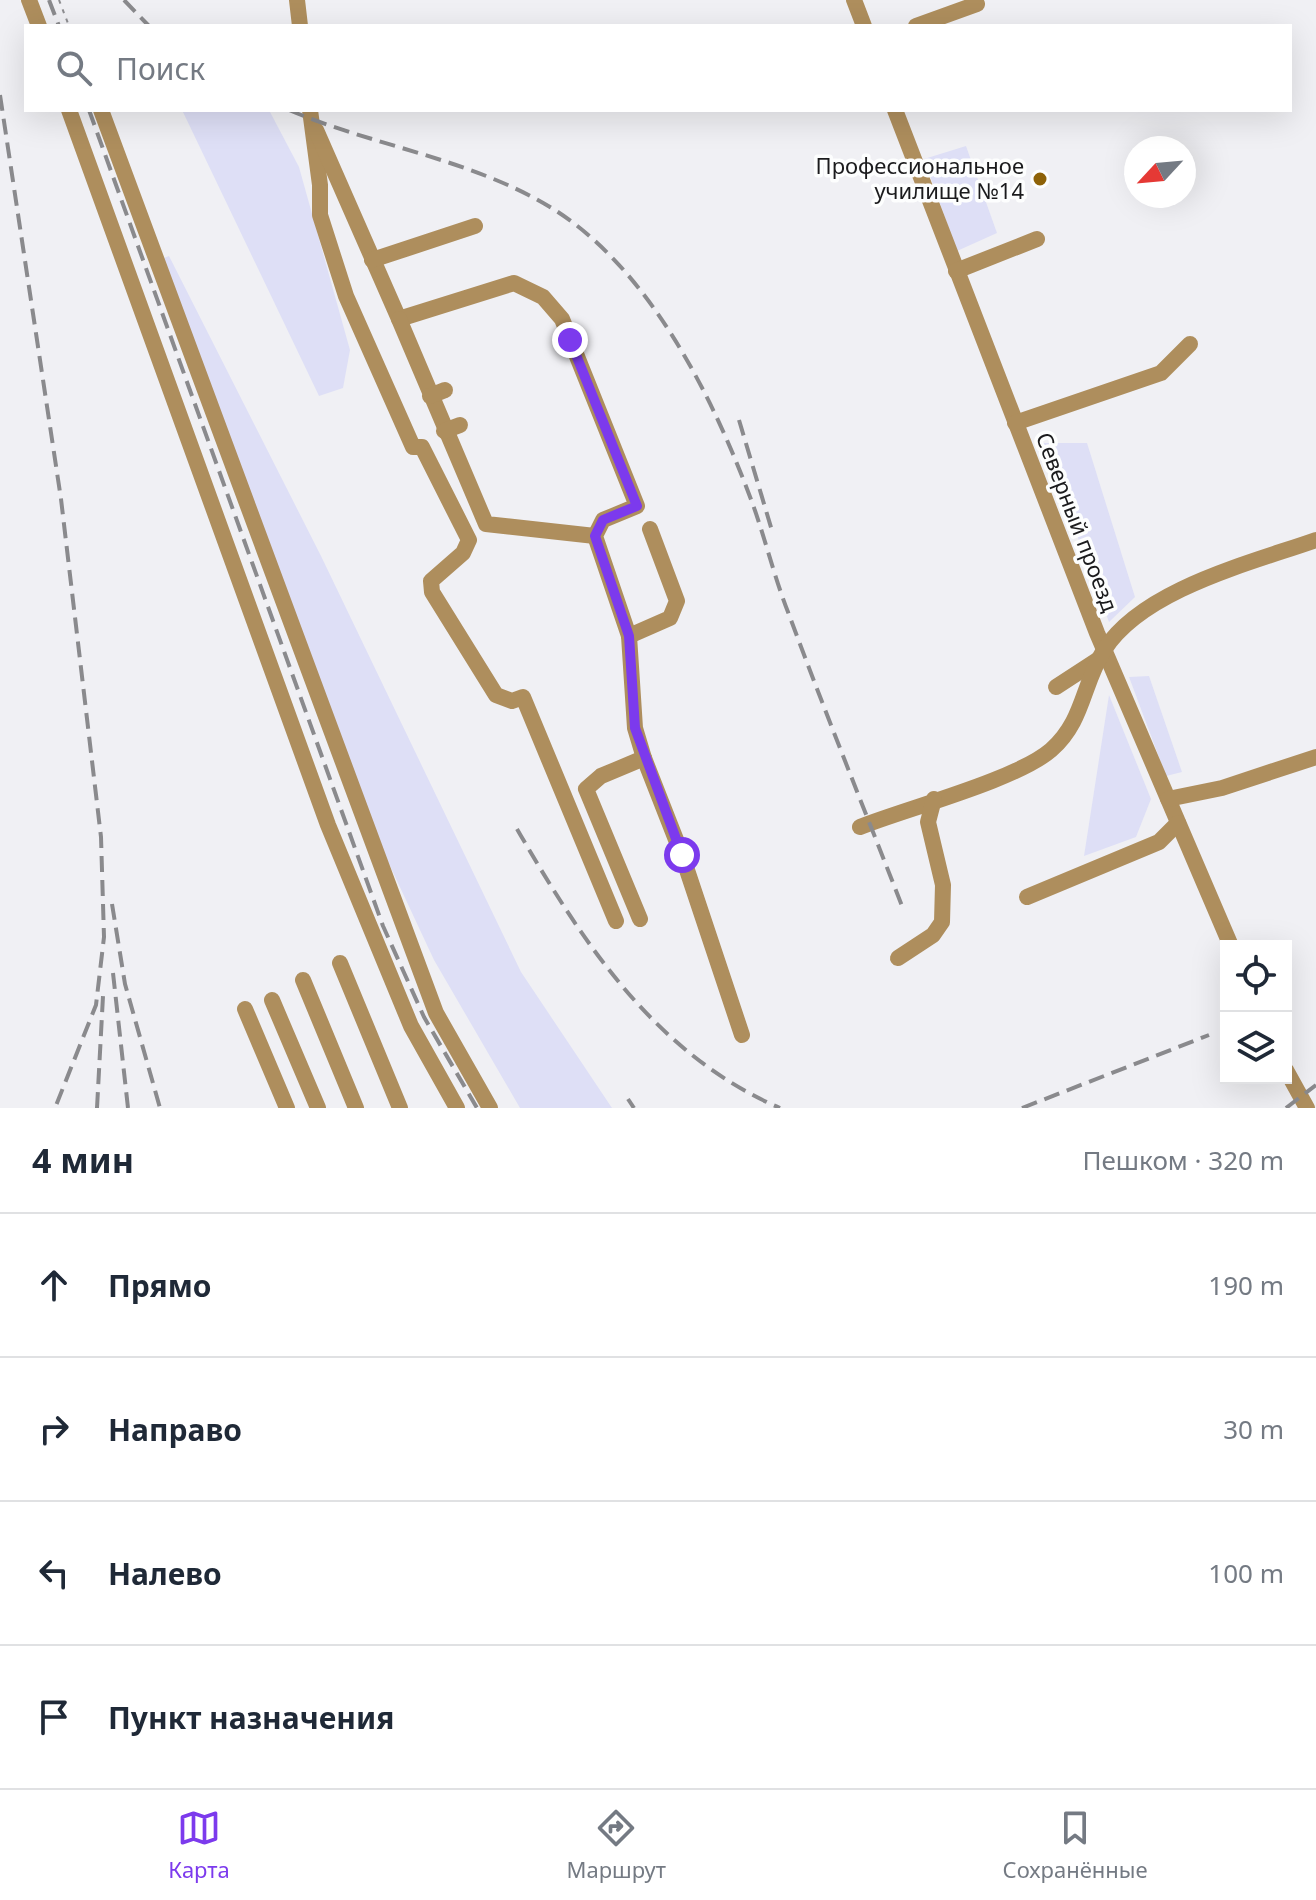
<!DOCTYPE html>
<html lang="ru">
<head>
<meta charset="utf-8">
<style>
  body { margin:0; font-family:"Noto Sans",sans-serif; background:#f2f2f3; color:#1f2937 }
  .controls { position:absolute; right:24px; bottom:24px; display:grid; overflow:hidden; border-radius:0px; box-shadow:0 8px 32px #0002 }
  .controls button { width:72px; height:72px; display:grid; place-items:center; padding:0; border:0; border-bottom:2px solid #e0e1e3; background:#fff; color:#1f2937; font:40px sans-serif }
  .compass { position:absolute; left:1124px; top:136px; width:72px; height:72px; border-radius:50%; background:#fff; box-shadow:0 8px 32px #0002; rotate:244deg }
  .stop { position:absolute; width:24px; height:24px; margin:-18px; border:6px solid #7c3aed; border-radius:50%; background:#fff }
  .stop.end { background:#7c3aed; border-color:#fff; box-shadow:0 2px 8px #0008 }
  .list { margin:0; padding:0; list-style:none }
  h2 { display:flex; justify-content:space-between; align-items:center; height:104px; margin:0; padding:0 32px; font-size:34px }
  h2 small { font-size:26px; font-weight:400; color:#747a83 }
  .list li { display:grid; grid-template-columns:52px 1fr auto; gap:24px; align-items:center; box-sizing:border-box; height:144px; padding:0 32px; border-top:2px solid #e0e1e3 }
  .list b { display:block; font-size:30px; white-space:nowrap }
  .list em { font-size:26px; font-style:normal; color:#747a83 }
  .icon { flex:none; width:44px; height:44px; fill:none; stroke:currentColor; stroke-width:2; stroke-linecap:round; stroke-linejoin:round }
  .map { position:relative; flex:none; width:1316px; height:1108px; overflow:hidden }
  .search { position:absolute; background:#fff; box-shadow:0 8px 32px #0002; left:24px; right:24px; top:24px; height:88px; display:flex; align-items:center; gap:20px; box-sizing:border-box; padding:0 28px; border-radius:0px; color:#747a83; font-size:30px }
  .sheet { height:680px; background:#fff }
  nav { display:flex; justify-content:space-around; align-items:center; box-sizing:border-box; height:112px; border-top:2px solid #e0e1e3; background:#fff; font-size:22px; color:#747a83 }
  nav a { display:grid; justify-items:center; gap:4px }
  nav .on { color:#7c3aed }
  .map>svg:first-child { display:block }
  .green { fill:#dedff6 }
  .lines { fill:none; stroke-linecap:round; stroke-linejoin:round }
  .path { stroke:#8e8e91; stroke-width:2; stroke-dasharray:4 6; stroke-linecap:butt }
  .minor { stroke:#ae8e5d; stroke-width:16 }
  .rail { stroke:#8a8a8d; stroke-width:4; stroke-dasharray:16 8; stroke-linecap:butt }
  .route { stroke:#7c3aed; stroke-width:10 }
  .poi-dot { fill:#8e6208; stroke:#fdfefe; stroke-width:3 }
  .labels { text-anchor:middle; stroke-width:7; stroke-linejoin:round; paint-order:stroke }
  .poi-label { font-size:22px; fill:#1b1b1d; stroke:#fdfefe; text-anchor:end }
  .street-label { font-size:22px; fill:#1b1b1d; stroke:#fdfefe }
</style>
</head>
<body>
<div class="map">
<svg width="1316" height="1108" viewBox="0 0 1316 1108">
  <rect width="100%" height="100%" fill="#f0f0f4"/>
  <!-- green -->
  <g class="green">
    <polygon points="182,110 269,110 299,167 350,350 343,388 319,396"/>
    <polygon points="966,146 997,233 957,251 924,159"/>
    <polygon points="169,256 321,556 521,972 612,1108 520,1108 434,960 370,823 159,260"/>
    <polygon points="1043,443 1087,443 1135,597 1109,622"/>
    <polygon points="1149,676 1182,772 1166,776 1129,677"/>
    <polygon points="1109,695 1151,799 1136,837 1084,856"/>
  </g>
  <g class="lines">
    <!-- path -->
    <polyline class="path" points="59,0 69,26"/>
    <!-- minor -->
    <g class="minor">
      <polyline points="29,0 39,26"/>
      <polyline points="297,0 300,26"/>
      <polyline points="854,0 864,26"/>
      <polyline points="916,26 977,4 975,0"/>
      <polyline points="69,110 328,825 411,1026 457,1108"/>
      <polyline points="101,110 436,1013 490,1108"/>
      <polyline points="310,110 320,185 320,215 346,296 413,447 422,447 469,540 463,553 431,581 432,592 496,695 512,701 523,697 616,921"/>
      <polyline points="895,110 1097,633 1231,946"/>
      <polyline points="316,130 399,319 514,283 543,297 562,319 637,506 603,520 595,536 629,636 670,618 677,601 650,529"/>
      <polyline points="372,260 475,226"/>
      <polyline points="956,271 1037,239"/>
      <polyline points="399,319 486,524 595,536"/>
      <polyline points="430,396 445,390"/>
      <polyline points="1015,423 1161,373 1190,344"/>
      <polyline points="444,431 460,425"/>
      <polyline points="629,636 635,728 644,758 682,855 742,1035"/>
      <polyline points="1056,687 1099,659"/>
      <polyline points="1168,799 1222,788 1316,757"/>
      <path d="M860,827C908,808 1016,780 1051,750C1084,721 1082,685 1104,650C1143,589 1251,563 1316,540"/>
      <polyline points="1027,897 1159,842 1178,823"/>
      <polyline points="640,919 586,789 601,776 644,758"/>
      <polyline points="898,958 933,935 942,922 943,885 928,822 934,799"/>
      <polyline points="340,963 400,1108"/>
      <polyline points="303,980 356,1108"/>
      <polyline points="272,1000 318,1108"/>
      <polyline points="245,1009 287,1108"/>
      <polyline points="1286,1070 1307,1108"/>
    </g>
    <!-- rail -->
    <g class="rail">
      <polyline points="49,0 59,26"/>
      <polyline points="124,0 149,26"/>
      <polyline points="0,95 61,499 101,837 104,937 96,1005 55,1108"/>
      <polyline points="89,110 383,926 424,1017 477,1108"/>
      <path d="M289,110C374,146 471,159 550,207C649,267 713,397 752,502C765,538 774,576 788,612C825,712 865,811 904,911"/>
      <polyline points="739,420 773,534"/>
      <path d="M517,829C583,943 655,1054 780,1108"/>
      <polyline points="112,904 125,984 160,1108"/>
      <polyline points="113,973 128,1108"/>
      <polyline points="628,1099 634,1108"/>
      <polyline points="97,1108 103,996"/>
      <polyline points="1022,1108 1209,1035"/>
      <polyline points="1286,1108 1316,1085"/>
    </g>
  </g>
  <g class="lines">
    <!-- route -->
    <polyline class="route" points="570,340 637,506 603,520 595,536 629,636 635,728 682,855"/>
  </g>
  <!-- markers -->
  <circle class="poi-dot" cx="1040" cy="179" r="8"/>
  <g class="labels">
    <!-- poi labels -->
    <g class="poi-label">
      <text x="1024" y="174">Профессиональное<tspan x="1024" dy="25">училище №14</tspan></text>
    </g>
    <!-- street labels -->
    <g class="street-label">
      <text transform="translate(1077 522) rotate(69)" y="8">Северный проезд</text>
    </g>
  </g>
</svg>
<div class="controls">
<button><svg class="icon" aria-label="locate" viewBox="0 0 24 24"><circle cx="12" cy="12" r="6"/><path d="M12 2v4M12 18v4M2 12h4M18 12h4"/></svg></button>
<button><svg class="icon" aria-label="layers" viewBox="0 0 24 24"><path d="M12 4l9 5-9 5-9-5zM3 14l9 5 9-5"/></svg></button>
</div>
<svg class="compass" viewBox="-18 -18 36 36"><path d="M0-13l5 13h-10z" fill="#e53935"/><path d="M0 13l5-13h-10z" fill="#747a83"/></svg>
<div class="stop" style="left:682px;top:855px"></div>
<div class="stop end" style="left:570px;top:340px"></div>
<div class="search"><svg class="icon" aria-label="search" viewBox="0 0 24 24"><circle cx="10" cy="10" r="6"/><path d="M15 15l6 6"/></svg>Поиск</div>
</div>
<section class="sheet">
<h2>4 мин<small>Пешком · 320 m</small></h2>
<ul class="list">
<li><svg class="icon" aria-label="ahead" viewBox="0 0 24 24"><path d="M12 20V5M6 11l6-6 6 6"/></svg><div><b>Прямо</b></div><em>190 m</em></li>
<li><svg class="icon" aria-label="right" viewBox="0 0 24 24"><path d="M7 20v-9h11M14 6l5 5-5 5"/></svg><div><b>Направо</b></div><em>30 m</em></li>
<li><svg class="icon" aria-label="left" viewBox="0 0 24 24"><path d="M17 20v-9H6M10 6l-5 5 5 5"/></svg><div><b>Налево</b></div><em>100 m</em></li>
<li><svg class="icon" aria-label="arrive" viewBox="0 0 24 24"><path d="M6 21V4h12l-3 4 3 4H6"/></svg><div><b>Пункт назначения</b></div></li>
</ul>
</section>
<nav>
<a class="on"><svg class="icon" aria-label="map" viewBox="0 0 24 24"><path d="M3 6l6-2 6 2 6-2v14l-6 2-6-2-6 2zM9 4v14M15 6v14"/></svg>Карта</a>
<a><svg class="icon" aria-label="directions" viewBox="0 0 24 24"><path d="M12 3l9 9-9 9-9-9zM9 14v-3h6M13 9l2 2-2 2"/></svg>Маршрут</a>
<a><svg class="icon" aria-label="saved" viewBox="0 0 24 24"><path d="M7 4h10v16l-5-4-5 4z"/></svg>Сохранённые</a>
</nav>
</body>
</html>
